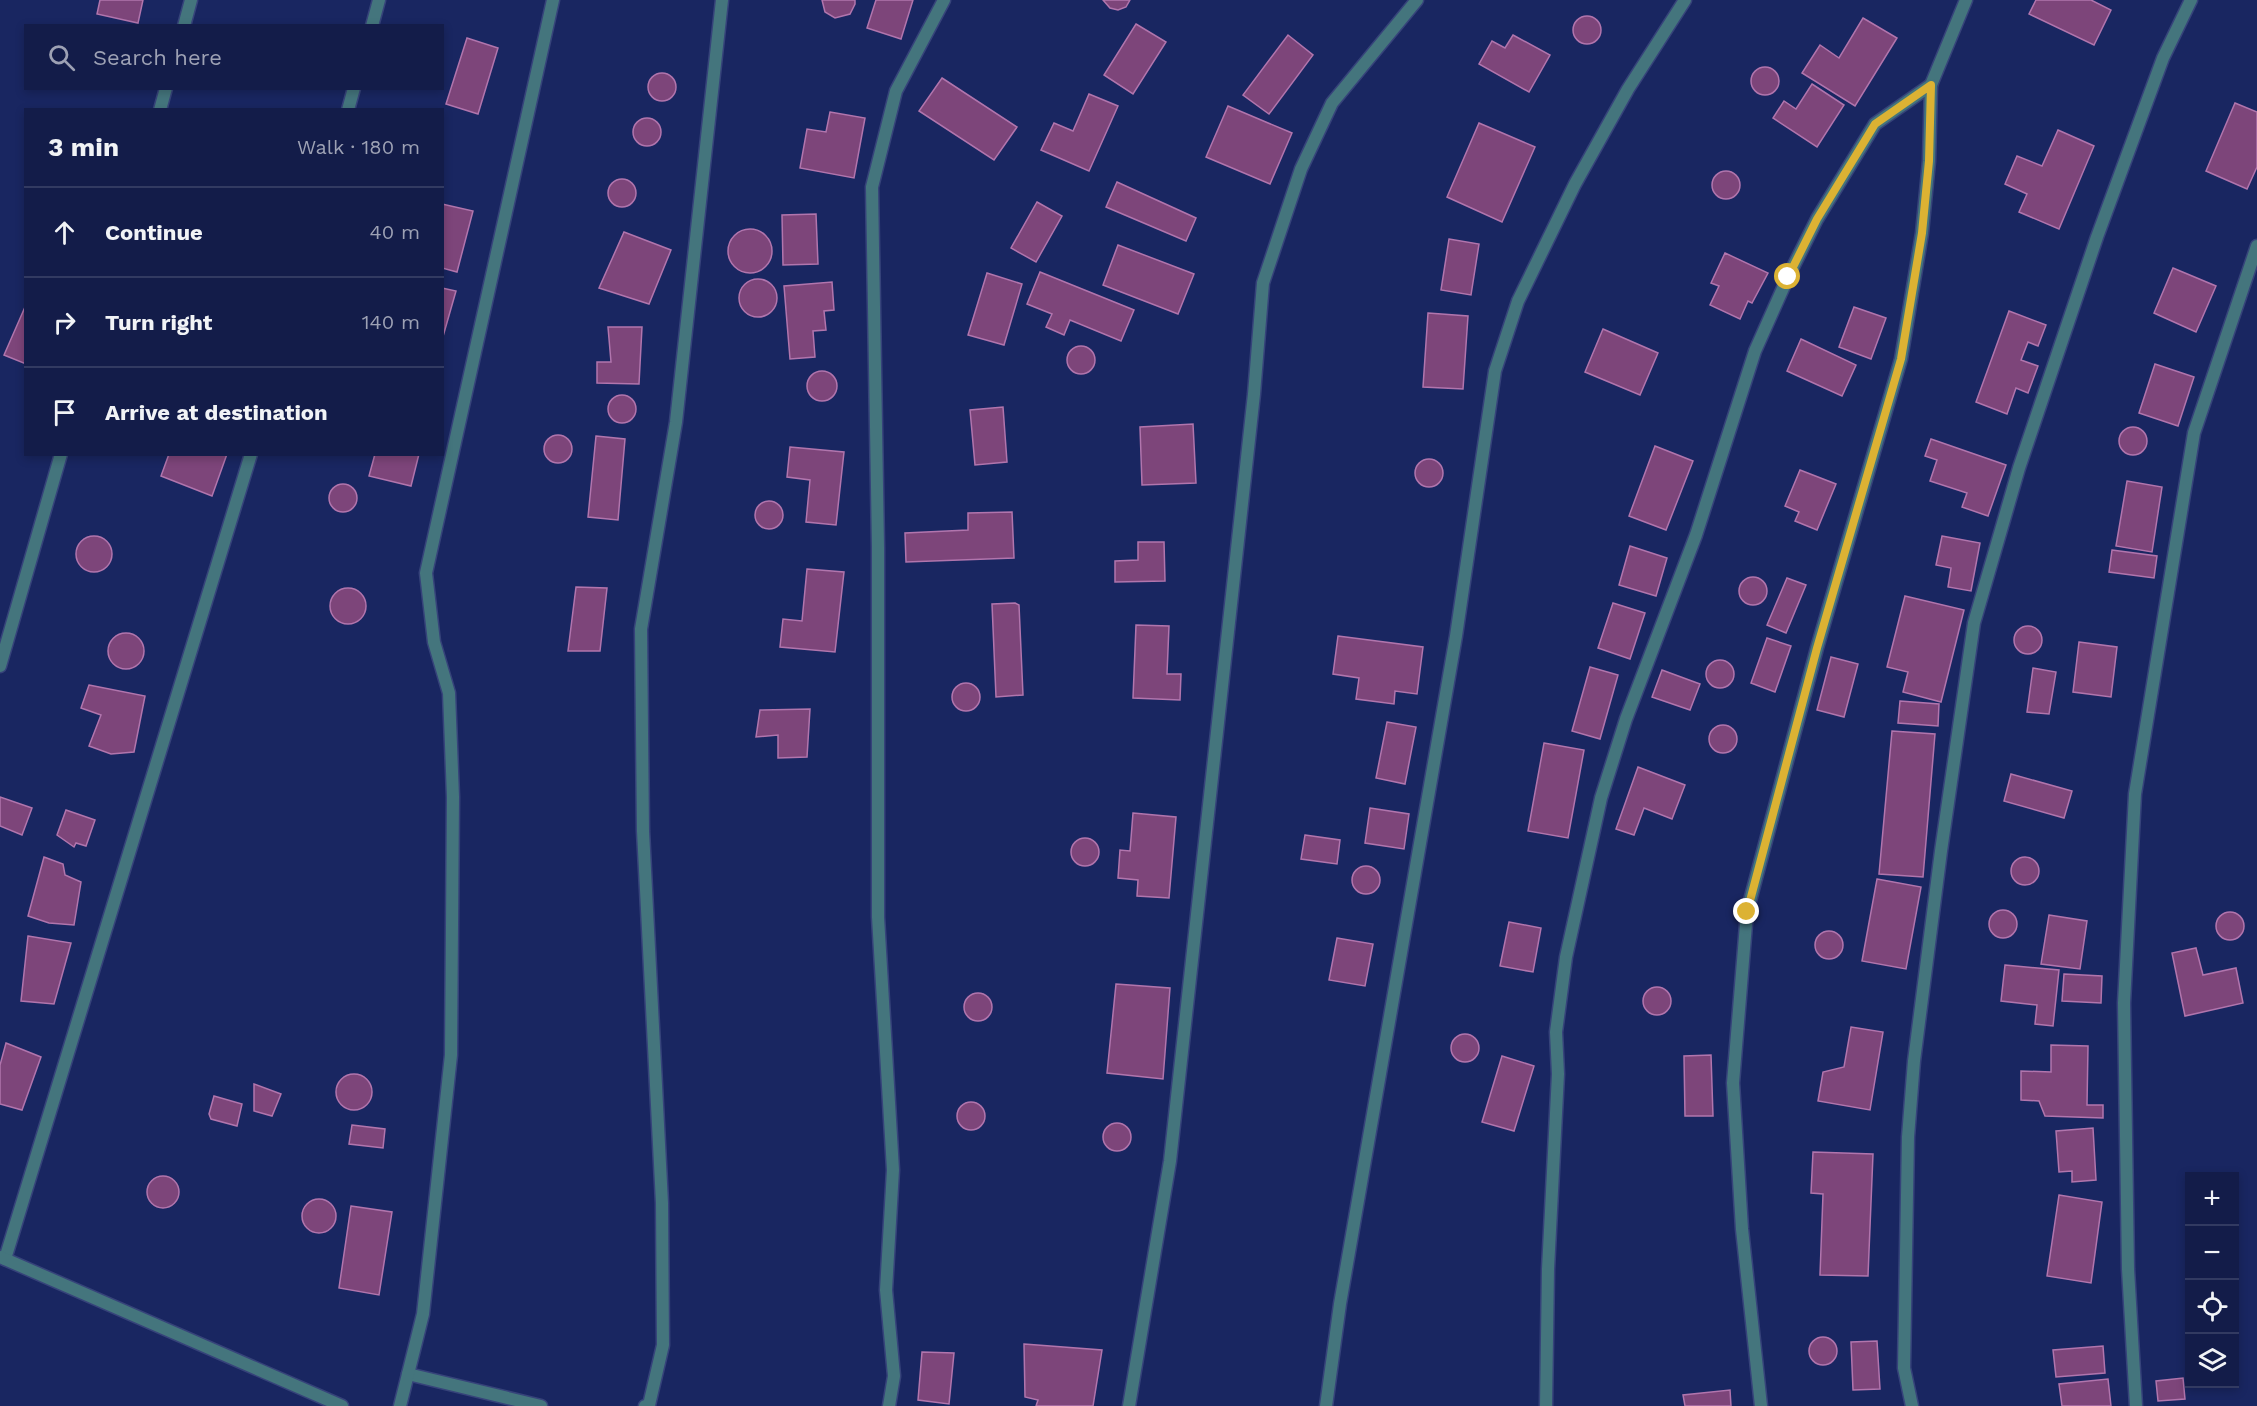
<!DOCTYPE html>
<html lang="en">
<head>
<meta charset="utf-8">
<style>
  body { margin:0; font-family:"Work Sans",sans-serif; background:#1c2550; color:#f1f3f6 }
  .controls { position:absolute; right:18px; bottom:18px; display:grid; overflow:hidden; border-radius:0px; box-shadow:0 3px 9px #0003 }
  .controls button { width:54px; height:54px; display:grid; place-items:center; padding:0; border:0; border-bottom:2px solid #323a61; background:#131c49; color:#f1f3f6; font:30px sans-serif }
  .stop { position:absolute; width:18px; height:18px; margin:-14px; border:4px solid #dcb233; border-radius:50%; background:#fff }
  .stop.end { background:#dcb233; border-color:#fff; box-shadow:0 2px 6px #0008 }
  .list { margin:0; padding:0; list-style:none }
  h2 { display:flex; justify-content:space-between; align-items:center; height:78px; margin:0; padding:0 24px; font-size:26px }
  h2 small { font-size:20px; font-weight:400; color:#9da1b4 }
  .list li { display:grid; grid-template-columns:39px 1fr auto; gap:18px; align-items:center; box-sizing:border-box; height:90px; padding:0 24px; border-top:2px solid #323a61 }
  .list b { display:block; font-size:22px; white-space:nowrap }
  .list em { font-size:20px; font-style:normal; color:#9da1b4 }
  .icon { flex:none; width:33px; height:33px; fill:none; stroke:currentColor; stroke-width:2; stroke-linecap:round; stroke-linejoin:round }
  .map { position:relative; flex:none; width:2257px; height:1406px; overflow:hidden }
  .search { position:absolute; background:#131c49; box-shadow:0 3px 9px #0003; left:24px; top:24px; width:420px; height:66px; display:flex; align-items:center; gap:15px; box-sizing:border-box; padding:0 21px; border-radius:0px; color:#9da1b4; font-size:22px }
  .panel { position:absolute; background:#131c49; box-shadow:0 3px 9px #0003; left:24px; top:108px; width:420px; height:348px; border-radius:0px }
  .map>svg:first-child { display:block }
  .building { fill:#7d457a; stroke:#b175ad; stroke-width:1.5 }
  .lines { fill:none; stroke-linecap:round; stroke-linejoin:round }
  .service-casing { stroke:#36437a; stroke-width:15 }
  .minor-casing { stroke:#36437a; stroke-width:15 }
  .service { stroke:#44757d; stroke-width:12 }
  .minor { stroke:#44757d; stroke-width:12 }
  .route { stroke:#dcb233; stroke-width:8 }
</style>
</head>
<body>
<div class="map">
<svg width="2257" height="1406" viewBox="0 0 2257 1406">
  <rect width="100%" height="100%" fill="#192661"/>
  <!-- building -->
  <g class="building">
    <polygon points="100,0 143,0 138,23 97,14"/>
    <polygon points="822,0 855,0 855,4 850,14 835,18 825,12"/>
    <polygon points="876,0 913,0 901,39 867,28"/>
    <polygon points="1130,0 1126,7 1118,10 1110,8 1103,0"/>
    <polygon points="2036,0 2091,0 2111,10 2094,45 2029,14"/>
    <circle cx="1587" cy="30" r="14"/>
    <polygon points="1863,18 1897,38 1855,106 1802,73 1820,45 1839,58"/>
    <polygon points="1136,24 1166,42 1133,94 1104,75"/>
    <polygon points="1288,35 1313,55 1269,114 1243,95"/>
    <polygon points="1513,35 1550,55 1529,92 1479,64 1492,41 1505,48"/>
    <polygon points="467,38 498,48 478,114 446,104"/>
    <circle cx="1765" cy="81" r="14"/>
    <circle cx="662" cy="87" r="14"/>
    <polygon points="942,78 1017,127 994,160 919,111"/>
    <polygon points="1812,84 1844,105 1817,147 1773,118 1784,101 1796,109"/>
    <polygon points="1089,94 1118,106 1089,171 1041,150 1054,123 1073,131"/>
    <polygon points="2235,103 2257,112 2257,167 2247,189 2206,171"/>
    <polygon points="1228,106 1292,133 1270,184 1206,157"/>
    <polygon points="830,112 865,118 854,178 800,168 807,129 826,132"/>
    <circle cx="647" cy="132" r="14"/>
    <polygon points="1479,123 1535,147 1502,222 1447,197"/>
    <polygon points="2058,130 2094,146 2059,229 2019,212 2027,194 2005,184 2017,156 2042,166"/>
    <circle cx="1726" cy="185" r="14"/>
    <circle cx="622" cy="193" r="14"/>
    <polygon points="1117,182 1196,218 1186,241 1106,207"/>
    <polygon points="1037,202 1062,216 1036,262 1011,248"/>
    <polygon points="442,204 473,211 457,272 442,268"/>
    <polygon points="816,214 818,264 783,265 782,215"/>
    <circle cx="750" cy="251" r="22"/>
    <polygon points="624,232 671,250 649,304 599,288"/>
    <polygon points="1449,239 1479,244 1471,295 1441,290"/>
    <polygon points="1118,245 1194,274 1178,314 1103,285"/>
    <polygon points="1725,253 1768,273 1752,303 1748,301 1740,319 1710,305 1719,286 1711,283"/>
    <polygon points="2173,268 2216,286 2196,332 2154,313"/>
    <polygon points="1040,272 1134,310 1121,341 1070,320 1064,335 1046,327 1052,314 1027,304"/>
    <polygon points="987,273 1022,284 1004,345 968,335"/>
    <circle cx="758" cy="298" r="19"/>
    <polygon points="832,282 834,310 824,311 826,330 813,331 815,357 790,359 784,286"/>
    <polygon points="442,288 456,291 442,340"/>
    <polygon points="25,307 26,308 26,364 4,355"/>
    <polygon points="1854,307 1886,318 1871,359 1839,347"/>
    <polygon points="2009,311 2046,325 2038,346 2028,342 2021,360 2038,366 2028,393 2016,388 2007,414 1976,402"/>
    <polygon points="1428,313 1468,316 1463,389 1423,387"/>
    <polygon points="608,327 642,327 639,384 597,383 597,362 611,362"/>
    <polygon points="1603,329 1658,353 1640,395 1585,372"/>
    <polygon points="1801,339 1856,365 1842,396 1787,371"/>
    <circle cx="1081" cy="360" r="14"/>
    <polygon points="2155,364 2194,377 2178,426 2139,413"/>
    <circle cx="822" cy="386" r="15"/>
    <circle cx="622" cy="409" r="14"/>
    <polygon points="1003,407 1007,462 975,465 970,410"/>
    <polygon points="1193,424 1196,483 1142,485 1140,427"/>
    <circle cx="2133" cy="441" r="14"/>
    <circle cx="558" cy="449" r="14"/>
    <polygon points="596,436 625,439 618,520 588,517"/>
    <polygon points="1931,439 2006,465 1988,516 1962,507 1967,493 1930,481 1937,460 1925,456"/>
    <polygon points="1655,446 1693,461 1666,530 1629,516"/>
    <polygon points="790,447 844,452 836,525 806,522 810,480 787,477"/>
    <polygon points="169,454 227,454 212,496 161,476"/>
    <polygon points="375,454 419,454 411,486 369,476"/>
    <circle cx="1429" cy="473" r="14"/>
    <polygon points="1800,470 1836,484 1817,530 1795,521 1799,512 1785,506"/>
    <polygon points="2127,481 2162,487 2152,552 2116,546"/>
    <circle cx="343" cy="498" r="14"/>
    <circle cx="769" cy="515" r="14"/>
    <polygon points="1012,512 1014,558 906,562 905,533 968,530 968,513"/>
    <circle cx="94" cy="554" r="18"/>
    <polygon points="1942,536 1980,543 1971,591 1948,587 1951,568 1936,565"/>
    <polygon points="1138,542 1164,542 1165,581 1115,582 1115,561 1138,560"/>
    <polygon points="1630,546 1667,558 1656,596 1619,585"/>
    <polygon points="2112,550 2157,556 2154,578 2109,572"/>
    <polygon points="807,569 844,572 835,652 780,647 783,619 802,621"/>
    <circle cx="1753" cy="591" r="14"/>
    <polygon points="1787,578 1806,585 1786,633 1767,625"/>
    <polygon points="576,587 607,588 600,651 568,651"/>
    <circle cx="348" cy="606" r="18"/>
    <polygon points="1905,596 1964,610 1941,702 1903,692 1908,672 1887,667"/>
    <polygon points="1015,603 1019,605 1023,695 996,697 992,604"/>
    <polygon points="1613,603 1645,613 1630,659 1598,648"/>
    <polygon points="1136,625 1169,626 1167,674 1181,674 1180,700 1133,698"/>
    <circle cx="2028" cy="640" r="14"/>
    <circle cx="126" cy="651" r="18"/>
    <polygon points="1338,636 1423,647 1417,694 1395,691 1394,704 1356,699 1359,678 1333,674"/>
    <polygon points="1767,638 1791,646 1775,692 1751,683"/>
    <polygon points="2079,642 2117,647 2111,697 2073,692"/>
    <polygon points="1831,657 1858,664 1844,717 1817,710"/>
    <circle cx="1720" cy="674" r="14"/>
    <polygon points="1590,667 1618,675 1600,739 1572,731"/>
    <polygon points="2033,668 2056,672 2049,714 2027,712"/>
    <polygon points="1662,670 1700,684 1690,710 1652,697"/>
    <circle cx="966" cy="697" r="14"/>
    <polygon points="89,685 145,696 134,752 111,754 89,746 101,715 81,708"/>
    <polygon points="1900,701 1939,704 1938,726 1898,723"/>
    <polygon points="810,709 807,757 778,758 778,735 756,737 760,710"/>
    <polygon points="1387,722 1416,727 1405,784 1376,778"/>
    <circle cx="1723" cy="739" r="14"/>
    <polygon points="1892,731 1935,734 1923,877 1879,874"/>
    <polygon points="1544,743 1584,750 1568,838 1528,831"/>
    <polygon points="1638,767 1685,785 1672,819 1644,808 1634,835 1616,829"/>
    <polygon points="2011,774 2072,791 2064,818 2004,801"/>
    <polygon points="0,797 32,808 22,835 0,826"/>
    <polygon points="1370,808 1409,814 1404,849 1365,843"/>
    <polygon points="66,810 95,820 86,846 76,843 74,847 57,835"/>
    <polygon points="1133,813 1176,817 1169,898 1137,896 1138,880 1118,878 1120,850 1130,851"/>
    <polygon points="1305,835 1340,840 1337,864 1301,859"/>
    <circle cx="1085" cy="852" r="14"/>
    <circle cx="2025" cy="871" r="14"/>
    <polygon points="44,857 63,864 65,875 81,882 74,925 49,923 28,916"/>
    <circle cx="1366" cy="880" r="14"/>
    <polygon points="1877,879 1921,887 1906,969 1862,961"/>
    <circle cx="2003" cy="924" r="14"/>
    <circle cx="2230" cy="926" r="14"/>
    <polygon points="2049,915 2087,921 2080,969 2041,964"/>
    <polygon points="1509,922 1541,928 1533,972 1500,966"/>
    <circle cx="1829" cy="945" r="14"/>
    <polygon points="28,936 71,943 54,1004 21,1001"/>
    <polygon points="1337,938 1373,944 1365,986 1329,980"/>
    <polygon points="2196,948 2203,975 2236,968 2243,1003 2185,1016 2172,953"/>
    <polygon points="2005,965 2059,970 2053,1026 2035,1024 2037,1005 2001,1001"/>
    <polygon points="2064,974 2102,976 2101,1003 2062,1001"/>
    <polygon points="1116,984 1170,988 1163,1079 1107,1073"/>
    <circle cx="1657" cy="1001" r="14"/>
    <circle cx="978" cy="1007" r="14"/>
    <polygon points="1851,1027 1883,1032 1870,1110 1818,1101 1823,1072 1844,1067"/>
    <circle cx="1465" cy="1048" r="14"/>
    <polygon points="6,1043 41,1057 22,1110 0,1104 0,1065"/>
    <polygon points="2051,1045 2088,1046 2087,1105 2103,1105 2103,1118 2045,1116 2039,1101 2021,1100 2021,1071 2051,1072"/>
    <polygon points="1711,1055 1713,1116 1685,1116 1684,1056"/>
    <polygon points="1502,1056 1534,1066 1514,1131 1482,1122"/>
    <circle cx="354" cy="1092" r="18"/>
    <polygon points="254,1084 281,1094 272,1116 254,1111"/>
    <polygon points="214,1096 242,1104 237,1126 211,1119 209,1114"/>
    <circle cx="971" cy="1116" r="14"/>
    <circle cx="1117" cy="1137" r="14"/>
    <polygon points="352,1125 385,1129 383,1148 349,1144"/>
    <polygon points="2093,1128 2096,1180 2072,1182 2072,1171 2059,1172 2056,1131"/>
    <polygon points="1813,1152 1873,1154 1868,1276 1820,1275 1823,1194 1811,1193"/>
    <circle cx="163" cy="1192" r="16"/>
    <polygon points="2059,1195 2102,1202 2091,1283 2047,1276"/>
    <circle cx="319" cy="1216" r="17"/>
    <polygon points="351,1206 392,1212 379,1295 339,1288"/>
    <circle cx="1823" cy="1351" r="14"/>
    <polygon points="1877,1341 1880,1389 1853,1390 1851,1342"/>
    <polygon points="1024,1344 1102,1350 1093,1406 1036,1406 1038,1400 1025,1397"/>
    <polygon points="2103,1346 2105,1373 2056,1377 2053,1350"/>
    <polygon points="922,1352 954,1353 949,1404 918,1400"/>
    <polygon points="2183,1378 2185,1399 2158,1401 2156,1381"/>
    <polygon points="2108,1379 2111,1406 2062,1406 2059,1384"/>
    <polygon points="1730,1390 1731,1406 1685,1406 1683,1395"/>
  </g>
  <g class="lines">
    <defs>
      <g id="service">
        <polyline points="184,26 191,0"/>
        <polyline points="372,26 379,0"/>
        <polyline points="160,110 166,88"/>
        <polyline points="348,110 354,88"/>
        <polyline points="0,666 61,454"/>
        <polyline points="5,1259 251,454"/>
        <polyline points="408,1374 541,1406"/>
        <polyline points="400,1406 423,1314 451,1055 453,797 449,693 434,642 426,573 553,0"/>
        <polyline points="645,1406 649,1405 663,1345 662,1203 643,831 641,629 676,422 722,0"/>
      </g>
      <g id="minor">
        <polyline points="1931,85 1966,0"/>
        <polyline points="0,1257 342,1406"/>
        <polyline points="889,1406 894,1376 886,1290 893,1170 878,917 878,547 872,187 896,91 944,0"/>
        <polyline points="1129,1406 1170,1161 1254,394 1263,283 1301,169 1332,103 1417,0"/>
        <polyline points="1326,1406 1340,1304 1456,636 1495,371 1518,301 1575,184 1628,89 1685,0"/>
        <polyline points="1546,1406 1548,1269 1558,1074 1556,1032 1566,957 1601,798 1626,719 1696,535 1755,351 1788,277 1817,219 1875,124 1931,85 1929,161 1922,233 1901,359 1817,648 1747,912 1733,1083 1742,1229 1761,1406"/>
        <polyline points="1912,1406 1904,1368 1908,1137 1914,1061 1941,851 1974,623 2019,468 2097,237 2163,58 2191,0"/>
        <polyline points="2136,1406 2128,1269 2124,1003 2135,794 2194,433 2257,246"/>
      </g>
    </defs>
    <!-- service casing -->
    <use href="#service" class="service-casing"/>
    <!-- minor casing -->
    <use href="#minor" class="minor-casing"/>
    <!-- service -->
    <use href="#service" class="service"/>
    <!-- minor -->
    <use href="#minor" class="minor"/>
  </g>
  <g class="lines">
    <!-- route -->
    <polyline class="route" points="1747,912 1817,648 1901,359 1922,233 1929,161 1931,85 1875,124 1817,219 1788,277"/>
  </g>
</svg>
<div class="controls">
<button>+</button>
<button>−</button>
<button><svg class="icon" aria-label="locate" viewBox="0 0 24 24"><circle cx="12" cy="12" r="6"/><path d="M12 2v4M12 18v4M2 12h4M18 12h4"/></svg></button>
<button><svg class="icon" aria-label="layers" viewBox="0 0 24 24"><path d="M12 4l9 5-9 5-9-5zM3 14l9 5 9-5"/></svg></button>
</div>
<div class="stop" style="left:1788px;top:277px"></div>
<div class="stop end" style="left:1747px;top:912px"></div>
<div class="search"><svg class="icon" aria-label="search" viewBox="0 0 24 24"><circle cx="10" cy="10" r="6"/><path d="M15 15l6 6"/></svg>Search here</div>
<section class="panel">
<h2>3 min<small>Walk · 180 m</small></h2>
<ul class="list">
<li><svg class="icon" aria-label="ahead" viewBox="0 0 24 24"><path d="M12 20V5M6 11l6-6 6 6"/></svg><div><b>Continue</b></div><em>40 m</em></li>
<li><svg class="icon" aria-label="right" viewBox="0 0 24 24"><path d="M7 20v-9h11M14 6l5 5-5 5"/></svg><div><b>Turn right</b></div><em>140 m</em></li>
<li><svg class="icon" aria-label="arrive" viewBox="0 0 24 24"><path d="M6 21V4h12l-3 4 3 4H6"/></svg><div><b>Arrive at destination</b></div></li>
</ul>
</section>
</div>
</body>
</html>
